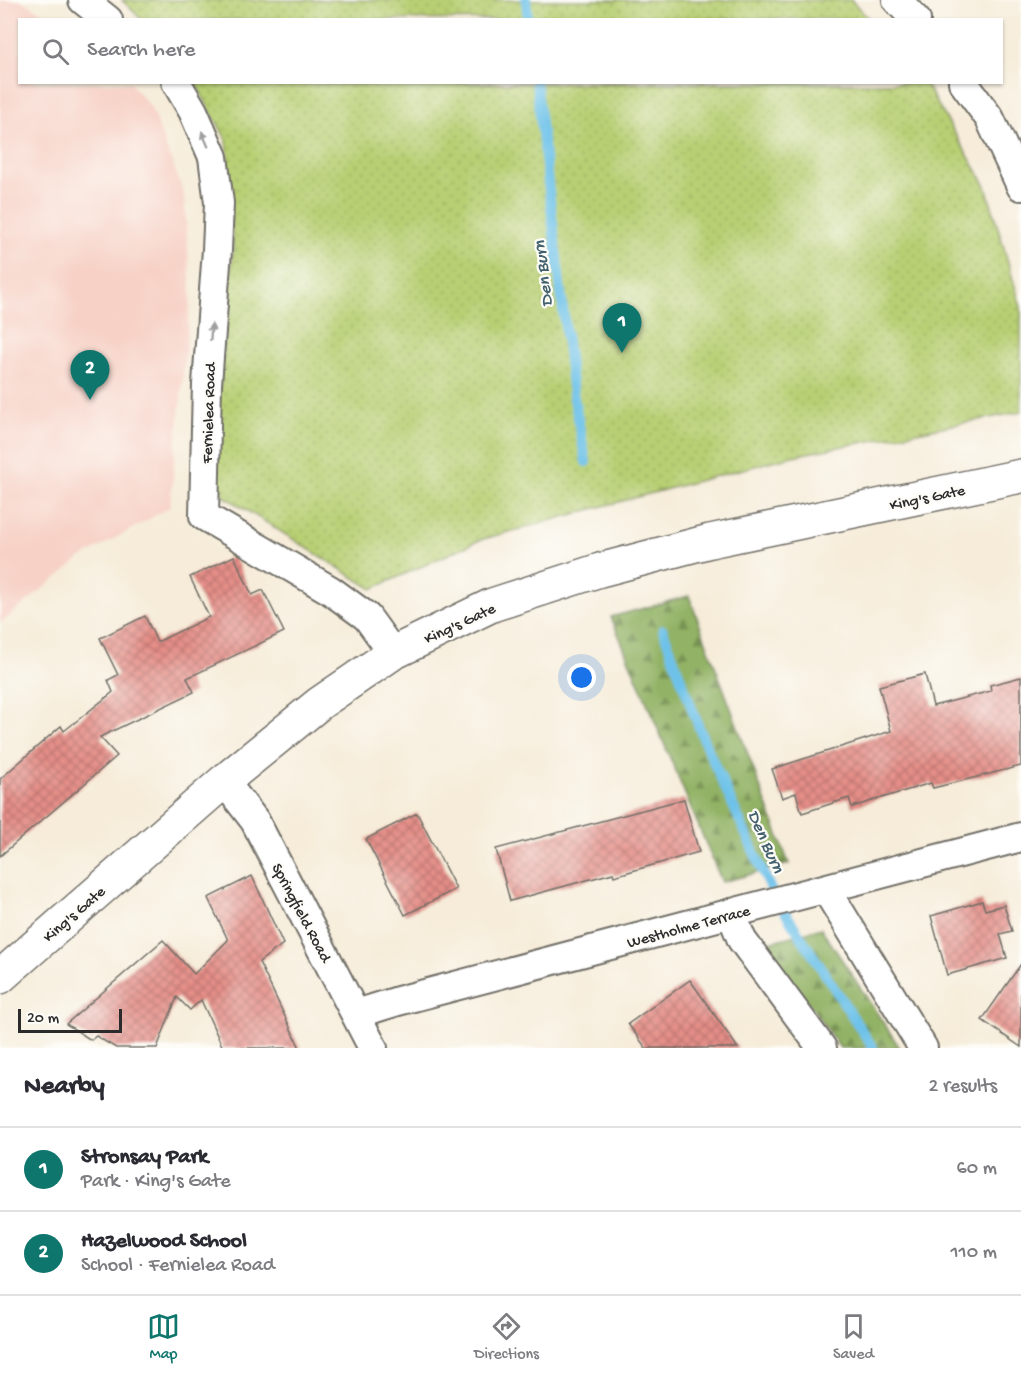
<!DOCTYPE html>
<html lang="en">
<head>
<meta charset="utf-8">
<style>
  body { margin:0; font-family:"Gochi Hand",sans-serif; background:#f2f2f3; color:#2b2b33 }
  .scale { position:absolute; left:18px; bottom:15px; width:104px; box-sizing:border-box; padding-left:6px; border:3px solid #2b2b2b; border-top:0; font-size:16px; line-height:21px; white-space:nowrap; color:#2b2b2b; -webkit-text-stroke:4px #fdfcf7; paint-order:stroke }
  .you { position:absolute; left:582px; top:678px; width:21px; height:21px; margin:-15px; border:4px solid #fff; border-radius:50%; background:#1a73e8; box-shadow:0 0 0 9px #1a73e833 }
  .badge { display:grid; place-items:center; width:39px; height:39px; border-radius:50%; background:#0f766e; color:#fff; font-size:20px; font-weight:700 }
  .pin { position:absolute; translate:-50% -50px; filter:drop-shadow(0 2px 3px #0008) }
  .pin::after { content:''; position:absolute; top:32px; width:21px; height:18px; background:inherit; clip-path:polygon(0 0,100% 0,50% 100%) }
  .list { margin:0; padding:0; list-style:none }
  h2 { display:flex; justify-content:space-between; align-items:center; height:78px; margin:0; padding:0 24px; font-size:26px }
  h2 small { font-size:20px; font-weight:400; color:#7c7c81 }
  .list li { display:grid; grid-template-columns:39px 1fr auto; gap:18px; align-items:center; box-sizing:border-box; height:84px; padding:0 24px; border-top:2px solid #e1e1e2 }
  .list b { display:block; font-size:22px; white-space:nowrap }
  .list p { margin:0; font-size:20px; white-space:nowrap; color:#7c7c81 }
  .list em { font-size:20px; font-style:normal; color:#7c7c81 }
  .icon { flex:none; width:33px; height:33px; fill:none; stroke:currentColor; stroke-width:2; stroke-linecap:round; stroke-linejoin:round }
  .map { position:relative; flex:none; width:1021px; height:1048px; overflow:hidden }
  .search { position:absolute; background:#fff; box-shadow:0 2px 4px #0004; left:18px; right:18px; top:18px; height:66px; display:flex; align-items:center; gap:15px; box-sizing:border-box; padding:0 21px; border-radius:0px; color:#7c7c81; font-size:22px }
  .sheet { height:246px; background:#fff }
  nav { display:flex; justify-content:space-around; align-items:center; box-sizing:border-box; height:84px; border-top:2px solid #e1e1e2; background:#fff; font-size:16px; color:#7c7c81 }
  nav a { display:grid; justify-items:center; gap:3px }
  nav .on { color:#0f766e }
  .map>svg:first-child { display:block }
  .built { fill:#f7d1c6 }
  .forest { fill:url(#forest-firs); stroke:#5e6e48; stroke-width:1.5 }
  .park { fill:url(#park-dots); stroke:#727d4f; stroke-width:1.5 }
  .lines { fill:none; stroke-linecap:round; stroke-linejoin:round }
  .stream { stroke:#6ec2ea; stroke-width:10 }
  .building { fill:url(#building-cross-hatch) }
  .street-casing { stroke:#726f68; stroke-width:32 }
  .secondary-casing { stroke:#726f68; stroke-width:36 }
  .street { stroke:#fff; stroke-width:28 }
  .secondary { stroke:#fff; stroke-width:33 }
  .oneway { fill:#a0a0a0 }
  .labels { text-anchor:middle; stroke-width:4.5; stroke-linejoin:round; paint-order:stroke }
  .street-label { font-size:16px; fill:#2b2b2b; stroke:#fdfcf7 }
  .water-label { font-size:18px; font-style:italic; fill:#42606e; stroke:#fdfcf7 }
</style>
</head>
<body>
<div class="map">
<svg width="1021" height="1048" viewBox="0 0 1021 1048">
  <defs>
    <pattern id="forest-firs" width="22" height="20" patternUnits="userSpaceOnUse" patternTransform="scale(1.5)"><rect width="22" height="20" fill="#92b265"/><path d="M5 1l3.5 6h-7zM16 11l3.5 6h-7z" fill="#779153"/></pattern>
    <pattern id="park-dots" width="8" height="8" patternUnits="userSpaceOnUse" patternTransform="scale(1.5)"><rect width="8" height="8" fill="#b8cf73"/><path d="M2 2h.1M6 6h.1" fill="none" stroke="#9eb264" stroke-width="1.8" stroke-linecap="round"/></pattern>
    <pattern id="building-cross-hatch" width="8" height="8" patternUnits="userSpaceOnUse" patternTransform="scale(1.5)"><rect width="8" height="8" fill="#e58e87"/><path d="M0 0l8 8M0 8l8-8" fill="none" stroke="#ba746f"/></pattern>
  </defs>
  <rect width="100%" height="100%" fill="#fdfcf7"/>
  <filter id="ink" filterUnits="userSpaceOnUse"><feTurbulence type="fractalNoise" baseFrequency=".0167" numOctaves="2"/><feDisplacementMap in="SourceGraphic" scale="12" xChannelSelector="R" yChannelSelector="G"/><feConvolveMatrix kernelMatrix="1 2 1 2 8 2 1 2 1" color-interpolation-filters="sRGB"/></filter>
  <filter id="wash" filterUnits="userSpaceOnUse"><feTurbulence type="fractalNoise" baseFrequency=".008" numOctaves="4" result="noise"/><feDisplacementMap in="SourceGraphic" scale="24" xChannelSelector="R" yChannelSelector="G"/><feGaussianBlur stdDeviation="1.35" result="paint"/><feColorMatrix in="noise" values="0 0 0 0 0 0 0 0 0 0 0 0 0 0 0 0 0 1.4 0 .05"/><feComposite in="paint" operator="in"/></filter>
  <g filter="url(#wash)">
    <rect width="100%" height="100%" fill="#f6ecd9"/>
    <!-- built -->
    <polygon class="built" points="0,0 21,0 53,19 20,20 20,82 130,83 150,106 184,193 191,294 170,507 81,558 0,623"/>
    <!-- forest -->
    <g class="forest">
      <polygon points="689,596 789,864 722,882 611,617"/>
      <polygon points="821,928 900,1048 840,1048 766,943"/>
    </g>
    <!-- park -->
    <g class="park">
      <polygon points="122,0 851,0 869,19 142,20"/>
      <polygon points="195,83 925,83 986,186 1021,307 1021,412 792,456 581,512 480,540 372,589 216,491 219,398 233,251 227,141"/>
    </g>
    <g class="lines">
      <!-- stream -->
      <g class="stream">
        <polyline points="526,0 528,20"/>
        <polyline points="536,82 573,393 586,462"/>
        <polyline points="663,630 704,741 772,892 873,1048"/>
      </g>
    </g>
    <g id="blocks">
      <!-- building -->
      <g class="building">
        <polygon points="234,556 252,595 263,590 284,632 187,678 194,692 100,737 117,756 0,856 0,779 61,726 64,731 113,692 108,680 118,675 100,638 145,616 157,642 209,617 190,577"/>
        <polygon points="925,674 933,706 991,691 990,685 1021,677 1021,766 933,788 931,783 852,807 849,798 802,813 796,793 782,798 772,769 891,731 879,686"/>
        <polygon points="684,799 699,852 614,876 613,873 510,901 496,849"/>
        <polygon points="417,813 456,889 405,915 366,839"/>
        <polygon points="252,876 283,944 259,962 300,1048 223,1048 201,1000 190,1010 177,997 157,1048 116,1048 96,1036 91,1040 66,1024 163,940 194,974 228,940 208,898"/>
        <polygon points="982,901 985,910 1004,905 1012,931 1000,934 1007,958 947,975 931,916"/>
        <polygon points="1021,964 1021,1047 982,1020"/>
        <polygon points="690,980 721,1024 738,1048 646,1048 628,1024"/>
      </g>
    </g>
  </g>
  <g filter="url(#ink)">
    <use href="#blocks" fill-opacity="0" stroke="#726f68" stroke-width="1.5"/>
    <g class="lines">
      <defs>
        <g id="street">
          <polyline points="83,0 108,20"/>
          <polyline points="897,0 916,20"/>
          <polyline points="176,82 193,111 213,157 219,203 217,250 207,384 204,516 330,590 367,617 393,653"/>
          <polyline points="963,82 990,119 1021,186"/>
          <polyline points="224,781 255,821 373,1048"/>
          <polyline points="826,889 923,1048"/>
          <polyline points="731,913 742,940 822,1048"/>
          <polyline points="356,1014 398,1001 1021,837"/>
        </g>
        <polyline id="secondary" points="0,977 224,781 320,703 393,653 492,605 600,570 710,541 1021,476"/>
      </defs>
      <!-- street casing -->
      <use href="#street" class="street-casing"/>
      <!-- secondary casing -->
      <use href="#secondary" class="secondary-casing"/>
      <!-- street -->
      <use href="#street" class="street"/>
      <!-- secondary -->
      <use href="#secondary" class="secondary"/>
    </g>
    <!-- one-way arrows -->
    <defs><path id="oneway-solid" d="M-6-.8H1V-3.2L6.5 0L1 3.2V.8H-6Z" transform="scale(1.5)"/></defs>
    <g class="oneway">
      <use href="#oneway-solid" transform="translate(205 139) rotate(-113)"/>
      <use href="#oneway-solid" transform="translate(211 332) rotate(-86)"/>
    </g>
  </g>
  <g class="labels">
    <!-- street labels -->
    <g class="street-label">
      <text transform="translate(207 413) rotate(-88)" y="6">Fernielea Road</text>
      <text transform="translate(927 496) rotate(-12)" y="6">King's Gate</text>
      <text transform="translate(459 622) rotate(-25)" y="6">King's Gate</text>
      <text transform="translate(303 912) rotate(62)" y="6">Springfield Road</text>
      <text transform="translate(73 913) rotate(-41)" y="6">King's Gate</text>
      <text transform="translate(688 925) rotate(-15)" y="6">Westholme Terrace</text>
    </g>
    <!-- water labels -->
    <g class="water-label">
      <text transform="translate(542 274) rotate(-97)" y="6">Den Burn</text>
      <text transform="translate(767 841) rotate(66)" y="6">Den Burn</text>
    </g>
  </g>
</svg>
<div class="scale">20 m</div>
<div class="you"></div>
<div class="pin badge" style="left:622px;top:353px">1</div>
<div class="pin badge" style="left:90px;top:400px">2</div>
<div class="search"><svg class="icon" aria-label="search" viewBox="0 0 24 24"><circle cx="10" cy="10" r="6"/><path d="M15 15l6 6"/></svg>Search here</div>
</div>
<section class="sheet">
<h2>Nearby<small>2 results</small></h2>
<ul class="list">
<li><span class="badge">1</span><div><b>Stronsay Park</b><p>Park · King's Gate</p></div><em>60 m</em></li>
<li><span class="badge">2</span><div><b>Hazelwood School</b><p>School · Fernielea Road</p></div><em>110 m</em></li>
</ul>
</section>
<nav>
<a class="on"><svg class="icon" aria-label="map" viewBox="0 0 24 24"><path d="M3 6l6-2 6 2 6-2v14l-6 2-6-2-6 2zM9 4v14M15 6v14"/></svg>Map</a>
<a><svg class="icon" aria-label="directions" viewBox="0 0 24 24"><path d="M12 3l9 9-9 9-9-9zM9 14v-3h6M13 9l2 2-2 2"/></svg>Directions</a>
<a><svg class="icon" aria-label="saved" viewBox="0 0 24 24"><path d="M7 4h10v16l-5-4-5 4z"/></svg>Saved</a>
</nav>
</body>
</html>
